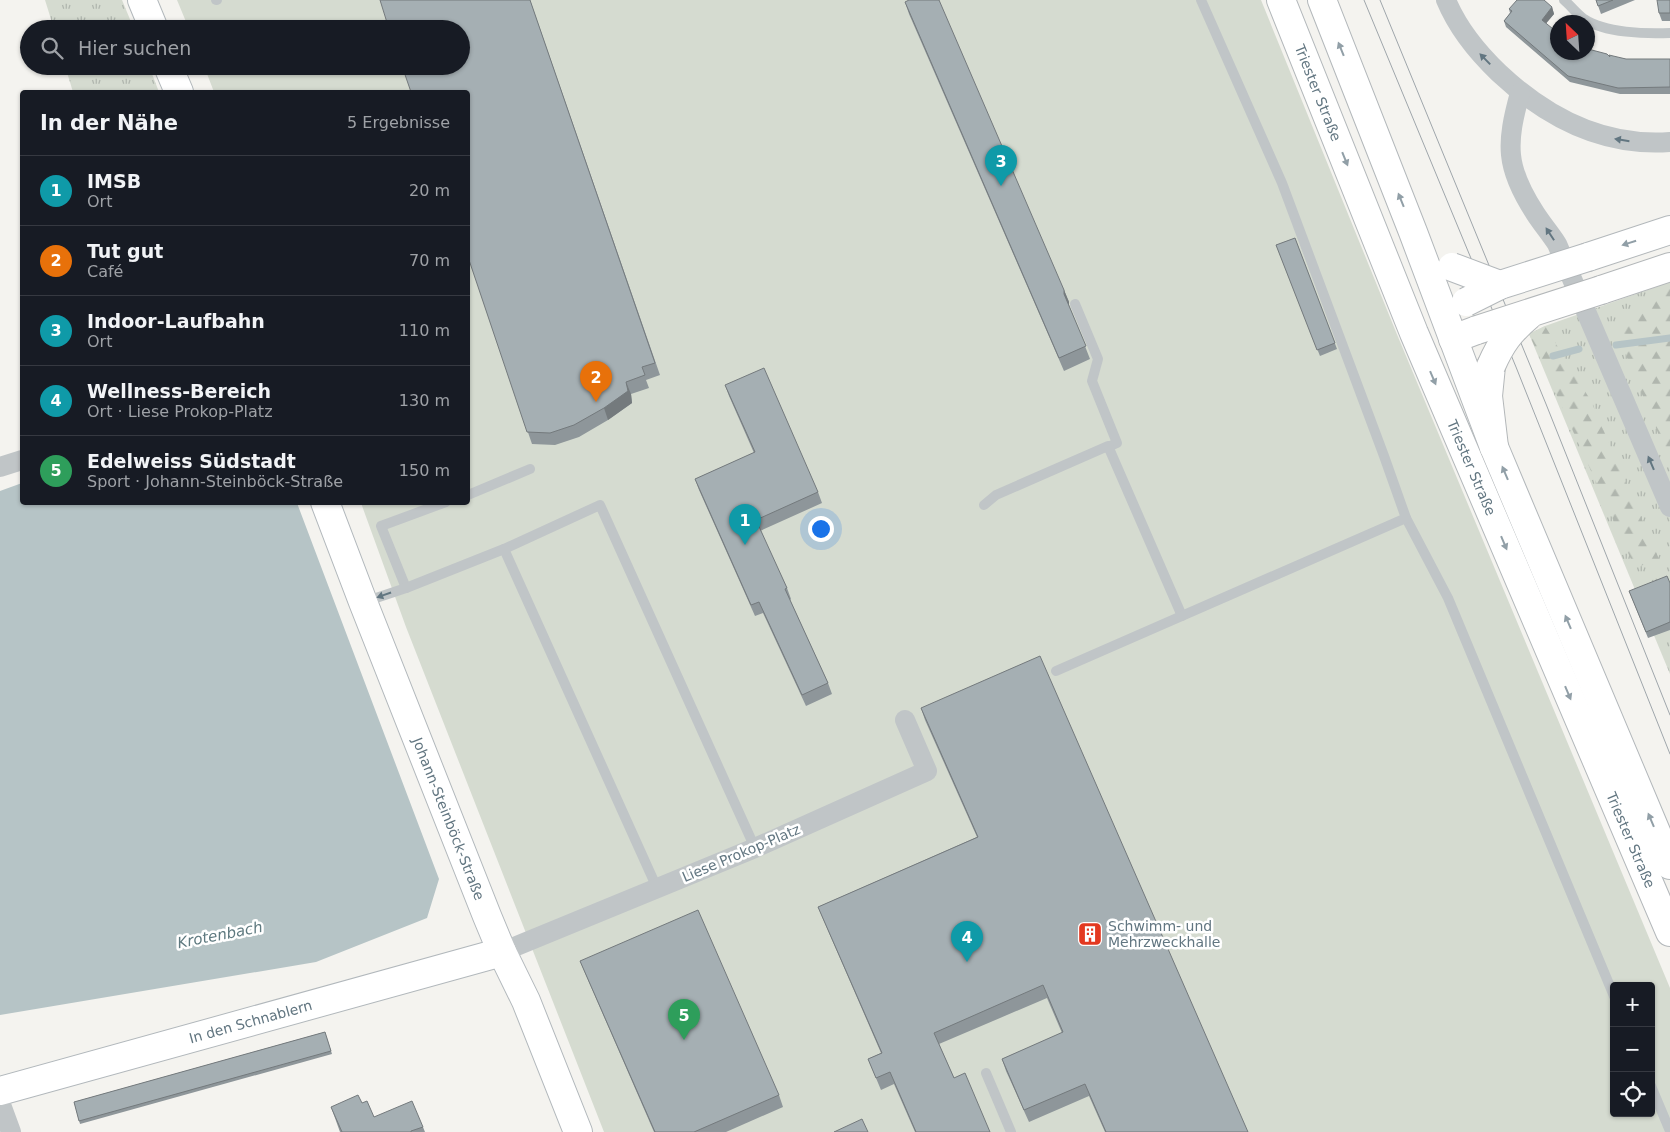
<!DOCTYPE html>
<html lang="de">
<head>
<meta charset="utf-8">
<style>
  body { margin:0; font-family:"DejaVu Sans",sans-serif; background:#20242c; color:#f1f3f6 }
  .controls { position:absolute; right:15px; bottom:15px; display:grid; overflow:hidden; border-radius:5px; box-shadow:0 1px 4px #0004 }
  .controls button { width:45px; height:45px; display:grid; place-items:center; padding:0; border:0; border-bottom:1px solid #363941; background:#171b24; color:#f1f3f6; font:25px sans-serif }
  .compass { position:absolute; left:1550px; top:15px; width:45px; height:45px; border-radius:50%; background:#171b24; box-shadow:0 1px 4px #0004; rotate:335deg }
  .you { position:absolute; left:820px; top:528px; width:18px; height:18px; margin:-12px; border:4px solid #fff; border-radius:50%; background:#1a73e8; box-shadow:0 0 0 8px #1a73e833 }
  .badge { display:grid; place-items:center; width:32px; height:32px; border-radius:50%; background:#e33820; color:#fff; font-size:16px; font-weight:700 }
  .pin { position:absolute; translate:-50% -41px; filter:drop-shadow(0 1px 2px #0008) }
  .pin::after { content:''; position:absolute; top:26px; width:18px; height:15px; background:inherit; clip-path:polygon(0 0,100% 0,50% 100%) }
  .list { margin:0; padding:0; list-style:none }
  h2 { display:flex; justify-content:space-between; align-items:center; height:65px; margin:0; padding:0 20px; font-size:21px }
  h2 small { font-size:16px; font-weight:400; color:#9ea1a6 }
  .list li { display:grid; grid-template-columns:32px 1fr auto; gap:15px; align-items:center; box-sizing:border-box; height:70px; padding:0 20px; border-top:1px solid #363941 }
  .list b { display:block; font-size:19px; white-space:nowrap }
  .list p { margin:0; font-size:16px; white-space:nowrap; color:#9ea1a6 }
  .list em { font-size:16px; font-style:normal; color:#9ea1a6 }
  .icon { flex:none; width:28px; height:28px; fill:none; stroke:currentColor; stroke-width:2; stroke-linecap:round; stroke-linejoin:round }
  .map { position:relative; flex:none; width:1670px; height:1132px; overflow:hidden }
  .search { position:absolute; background:#171b24; box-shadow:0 1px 4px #0004; left:20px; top:20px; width:450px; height:55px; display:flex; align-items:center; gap:12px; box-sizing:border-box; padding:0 18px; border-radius:28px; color:#9ea1a6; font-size:19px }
  .panel { position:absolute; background:#171b24; box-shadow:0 1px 4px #0004; left:20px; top:90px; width:450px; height:415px; border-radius:5px }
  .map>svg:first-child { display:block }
  .grass { fill:url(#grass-tufts) }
  .forest { fill:url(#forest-firs) }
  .pitch { fill:#d5dbd0; fill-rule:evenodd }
  .water { fill:#b6c4c6 }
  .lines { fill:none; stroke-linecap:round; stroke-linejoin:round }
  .stream { stroke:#b6c4c6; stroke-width:7 }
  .secondary-casing { stroke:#b2b8bc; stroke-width:30 }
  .primary-casing { stroke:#b3b8bb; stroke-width:30 }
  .highway-casing { stroke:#b3b7b9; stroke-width:30 }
  .lane { stroke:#c0c5c7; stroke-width:10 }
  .street { stroke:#c0c5c7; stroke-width:20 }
  .secondary { stroke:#fff; stroke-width:28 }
  .primary { stroke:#fff; stroke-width:28 }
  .highway { stroke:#fff; stroke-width:28 }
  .tram { stroke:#9fa6ab; stroke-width:1 }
  .primary-bridge-casing { stroke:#b3b8bb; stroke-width:30; stroke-linecap:butt }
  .highway-bridge-casing { stroke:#b3b7b9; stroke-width:30; stroke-linecap:butt }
  .primary-bridge { stroke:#fff; stroke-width:28 }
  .highway-bridge { stroke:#fff; stroke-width:28 }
  .wall { fill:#8e969a }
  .shaded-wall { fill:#747a7d }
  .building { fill:#a5afb3; stroke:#747a7d }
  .oneway { fill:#919fa7 }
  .oneway2 { fill:#627681 }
  .labels { text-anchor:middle; stroke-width:5; stroke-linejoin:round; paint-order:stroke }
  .street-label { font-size:14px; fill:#627681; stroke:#fff }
  .poi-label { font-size:14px; fill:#627681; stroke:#fff; text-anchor:start }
  .water-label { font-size:15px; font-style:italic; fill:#5e797f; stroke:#fff }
</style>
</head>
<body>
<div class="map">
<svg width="1670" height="1132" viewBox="0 0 1670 1132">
  <defs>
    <pattern id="grass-tufts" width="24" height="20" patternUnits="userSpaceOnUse" patternTransform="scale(1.25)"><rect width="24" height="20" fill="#d5dbd0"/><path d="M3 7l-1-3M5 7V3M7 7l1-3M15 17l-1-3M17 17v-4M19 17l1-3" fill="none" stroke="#b0b6ae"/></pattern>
    <pattern id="forest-firs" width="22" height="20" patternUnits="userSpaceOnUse" patternTransform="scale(1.25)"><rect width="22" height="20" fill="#d5dbd0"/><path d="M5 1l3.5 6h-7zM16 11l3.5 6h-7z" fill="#b0b6ae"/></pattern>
  </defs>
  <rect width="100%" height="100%" fill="#f4f3ef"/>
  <!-- grass -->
  <g class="grass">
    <polygon points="45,0 122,0 134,29 54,29"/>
    <polygon points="65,66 149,66 159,92 73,92"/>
    <polygon points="1670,282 1670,674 1529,334 1545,326"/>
  </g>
  <!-- forest -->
  <g class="forest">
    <polygon points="1670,282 1670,462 1616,331 1661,285"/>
    <polygon points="1545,326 1591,401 1659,559 1635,568 1529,334"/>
  </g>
  <!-- pitch -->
  <path class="pitch" d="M177,0H1261L1396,332L1670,988V1132H604L406,627L361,503L468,502V92H214L204,66H461V29H189ZM1614,986H1651V1113H1614Z"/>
  <!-- water -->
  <polygon class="water" points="22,483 22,502 297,503 439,879 427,918 316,962 0,1015 0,491"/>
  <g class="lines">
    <!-- stream -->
    <g class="stream">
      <polyline points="1616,345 1670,338"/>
      <polyline points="1553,356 1579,349"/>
    </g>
    <defs>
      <g id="secondary">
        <polyline points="142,0 154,29"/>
        <polyline points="168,66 179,92"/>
        <path id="s1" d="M325,502L363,602L487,916L502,952L526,1001L578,1132"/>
        <path id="s2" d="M0,1091L502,952"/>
      </g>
      <g id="primary">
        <path id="s3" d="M1281,0L1414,333L1670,932"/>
        <polyline points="1322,0 1413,232 1494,447 1670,865"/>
        <polyline points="1588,257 1670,230"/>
      </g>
      <g id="highway">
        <polyline points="1601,290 1670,267"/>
        <polyline points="1453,339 1477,330"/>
        <polyline points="1491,366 1488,396 1494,447"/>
      </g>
    </defs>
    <!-- secondary casing -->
    <use href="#secondary" class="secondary-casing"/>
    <!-- primary casing -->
    <use href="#primary" class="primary-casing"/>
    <!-- highway casing -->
    <use href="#highway" class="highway-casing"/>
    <!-- lane -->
    <g class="lane">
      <polyline points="216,0 217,0"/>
      <path d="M1564,0C1571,6 1577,14 1584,19C1605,33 1646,34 1670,33"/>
      <polyline points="1075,304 1098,359 1092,381 1117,443 1108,447"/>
      <polyline points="468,495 530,469"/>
      <polyline points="984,505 996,495 1108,446 1182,616"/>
      <polyline points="1406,518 1448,598 1614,996"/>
      <polyline points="504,549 600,505 755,848"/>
      <polyline points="406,588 381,526 446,502"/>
      <polyline points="364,602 406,588 504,549 657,888"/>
      <polyline points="1056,671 1406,518 1384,456 1282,183 1201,0"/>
      <polyline points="986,1073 1011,1132"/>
      <polyline points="1651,1086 1670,1131"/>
    </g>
    <!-- street -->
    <g class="street">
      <path d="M1446,0C1458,29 1477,52 1499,73C1547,118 1603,147 1670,142"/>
      <path d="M1520,93C1506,144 1505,167 1535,213C1542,224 1550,233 1557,244L1670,507"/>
      <polyline points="0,467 22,460"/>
      <polyline points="502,952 755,848 927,771 905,720"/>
      <polyline points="0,1102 11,1132"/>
    </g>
    <!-- secondary -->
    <use href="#secondary" class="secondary"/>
    <!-- primary -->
    <use href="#primary" class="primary"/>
    <!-- highway -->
    <use href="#highway" class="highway"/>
    <!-- tram -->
    <g class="tram">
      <polyline points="1364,0 1516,367 1670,754"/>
      <polyline points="1380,0 1546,404 1670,715"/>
    </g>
    <defs>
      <g id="primary-bridge">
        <polyline points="1452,267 1500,285"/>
        <polyline points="1466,302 1500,285 1588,257"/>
      </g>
      <g id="highway-bridge">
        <polyline points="1477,330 1601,290"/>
        <path d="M1491,366C1501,343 1510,331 1529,315"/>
      </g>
    </defs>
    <!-- primary-bridge casing -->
    <use href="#primary-bridge" class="primary-bridge-casing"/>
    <!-- highway-bridge casing -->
    <use href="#highway-bridge" class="highway-bridge-casing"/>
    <!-- primary-bridge -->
    <use href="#primary-bridge" class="primary-bridge"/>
    <!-- highway-bridge -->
    <use href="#highway-bridge" class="highway-bridge"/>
  </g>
  <!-- wall -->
  <g class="wall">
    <polygon points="530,0 660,375 646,380 649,388 631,394 632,403 608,420 579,437 555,445 532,444 468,257"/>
    <polygon points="1596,0 1635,0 1601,14"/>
    <polygon points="1670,0 1670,21 1662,21 1659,13"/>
    <polygon points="905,2 1064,290 1069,302 1069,305 1090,359 1064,371 909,14"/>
    <polygon points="1552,7 1554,14 1546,23 1558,52 1626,59 1670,59 1670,94 1620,94 1570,82 1506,27 1504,21 1510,13 1509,9"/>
    <polygon points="1295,238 1337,349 1320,356 1276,245"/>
    <polygon points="725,385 818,492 822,503 760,531 787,588 791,599 790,600 828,683 832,694 806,706 763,613 755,616 699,490 695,479 754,453 729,396"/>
    <polygon points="1670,583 1670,630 1648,638 1629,591"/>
    <polygon points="921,708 1248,1132 1105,1132 1089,1096 1029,1122 1006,1071 1002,1059 1062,1033 1047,998 939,1044 954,1078 990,1132 915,1132 894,1084 881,1090 868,1059 881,1053 823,919 818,907 977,837 925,720"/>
    <polygon points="580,961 779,1095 783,1107 726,1132 654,1132 585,973"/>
    <polygon points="325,1032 332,1054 80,1124 74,1102"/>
    <polygon points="362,1103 374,1117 423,1127 425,1132 340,1132 331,1107"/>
  </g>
  <!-- shaded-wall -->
  <g class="shaded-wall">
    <polygon points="1552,7 1554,14 1544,26 1542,20"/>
    <polygon points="1064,290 1069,302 1069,307 1064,294"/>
    <polygon points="626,382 631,394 632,403 608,420 604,408"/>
  </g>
  <!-- building -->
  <g class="building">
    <polygon points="380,0 530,0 655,363 642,367 645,375 626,382 628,391 604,408 574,425 550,433 527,432 468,257 468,92 411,92 402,66 461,66 461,29 389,29"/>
    <polygon points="909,0 939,0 1064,290 1064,294 1086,346 1059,358 905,2"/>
    <polygon points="1517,0 1544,0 1552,7 1542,20 1558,33 1558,52 1588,52 1588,49 1607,54 1610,57 1609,55 1626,59 1670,59 1670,87 1618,88 1568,76 1504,21 1512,11 1509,9"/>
    <polygon points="1596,0 1613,0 1598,6"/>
    <polygon points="1657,0 1670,0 1670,13 1659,13"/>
    <polygon points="1295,238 1335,343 1317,350 1276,245"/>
    <polygon points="764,368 818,492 756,520 787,588 785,589 828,683 802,695 759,602 751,605 695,479 755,452 725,385"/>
    <polygon points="1667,576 1670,583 1670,622 1646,632 1629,591"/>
    <polygon points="1040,656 1248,1132 1106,1132 1085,1084 1024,1110 1002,1059 1063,1032 1043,985 934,1033 954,1078 965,1073 990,1132 916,1132 890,1072 876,1078 868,1059 882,1053 818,907 978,837 921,708"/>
    <polygon points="698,910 779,1095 694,1132 655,1132 580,961"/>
    <polygon points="325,1032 331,1051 79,1121 74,1102"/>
    <polygon points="358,1095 362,1103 367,1101 374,1117 412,1101 423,1127 411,1131 411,1132 342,1132 331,1107"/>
    <polygon points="862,1119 868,1132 834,1132"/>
  </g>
  <!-- one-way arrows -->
  <defs><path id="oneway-solid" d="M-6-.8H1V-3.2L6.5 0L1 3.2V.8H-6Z" transform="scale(1.25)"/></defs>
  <g class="oneway">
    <use href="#oneway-solid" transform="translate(1341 49) rotate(-112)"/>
    <use href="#oneway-solid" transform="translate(1345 159) rotate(68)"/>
    <use href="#oneway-solid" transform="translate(1401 200) rotate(-112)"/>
    <use href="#oneway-solid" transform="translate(1629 243) rotate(162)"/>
    <use href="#oneway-solid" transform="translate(1433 378) rotate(67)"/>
    <use href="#oneway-solid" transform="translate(1505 473) rotate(-113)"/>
    <use href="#oneway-solid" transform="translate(1504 543) rotate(67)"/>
    <use href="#oneway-solid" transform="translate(1568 622) rotate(-113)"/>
    <use href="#oneway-solid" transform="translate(1568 693) rotate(67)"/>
    <use href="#oneway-solid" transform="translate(1651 820) rotate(-113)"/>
  </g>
  <g class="oneway2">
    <use href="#oneway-solid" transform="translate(1485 59) rotate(-134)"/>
    <use href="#oneway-solid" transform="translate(1622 140) rotate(-171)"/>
    <use href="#oneway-solid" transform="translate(1550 234) rotate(-123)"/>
    <use href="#oneway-solid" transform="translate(1651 463) rotate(-113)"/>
    <use href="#oneway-solid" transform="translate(384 595) rotate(161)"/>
  </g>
  <!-- icons -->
  <defs>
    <symbol id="building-square" viewBox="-11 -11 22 22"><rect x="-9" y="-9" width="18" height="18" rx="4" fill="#e33820" stroke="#fff"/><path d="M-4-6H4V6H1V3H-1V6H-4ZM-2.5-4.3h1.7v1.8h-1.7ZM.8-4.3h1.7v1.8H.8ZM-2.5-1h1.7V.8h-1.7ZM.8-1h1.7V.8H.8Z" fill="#fff"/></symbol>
  </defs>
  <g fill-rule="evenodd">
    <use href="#building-square" x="1076" y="920" width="28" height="28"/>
  </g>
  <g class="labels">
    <!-- street labels -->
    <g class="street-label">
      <text dy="5" stroke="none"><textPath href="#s3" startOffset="100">Triester Straße</textPath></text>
      <text dy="5" stroke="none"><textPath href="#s3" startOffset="505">Triester Straße</textPath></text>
      <text dy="5" stroke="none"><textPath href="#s1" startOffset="340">Johann-Steinböck-Straße</textPath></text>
      <text dy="5" stroke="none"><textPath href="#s3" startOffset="910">Triester Straße</textPath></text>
      <text transform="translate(741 853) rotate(-23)" y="5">Liese Prokop-Platz</text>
      <text dy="5" stroke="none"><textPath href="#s2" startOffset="260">In den Schnablern</textPath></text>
    </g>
    <!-- poi labels -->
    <g class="poi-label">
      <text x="1108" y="931">Schwimm- und<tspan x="1108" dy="16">Mehrzweckhalle</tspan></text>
    </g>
    <!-- water labels -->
    <g class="water-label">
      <text transform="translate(220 935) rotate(-11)" y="5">Krotenbach</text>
    </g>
  </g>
</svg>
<div class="controls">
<button>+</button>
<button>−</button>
<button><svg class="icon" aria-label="locate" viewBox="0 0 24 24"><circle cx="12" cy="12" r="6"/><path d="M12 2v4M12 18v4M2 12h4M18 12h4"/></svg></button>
</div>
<svg class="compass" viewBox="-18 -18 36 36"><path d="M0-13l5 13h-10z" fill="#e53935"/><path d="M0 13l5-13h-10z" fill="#9ea1a6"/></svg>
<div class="you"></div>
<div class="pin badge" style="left:745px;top:545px;background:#0f9aa8">1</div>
<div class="pin badge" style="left:596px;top:402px;background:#e8710a">2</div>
<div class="pin badge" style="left:1001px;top:186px;background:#0f9aa8">3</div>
<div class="pin badge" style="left:967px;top:962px;background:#0f9aa8">4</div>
<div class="pin badge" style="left:684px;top:1040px;background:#2e9e5b">5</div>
<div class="search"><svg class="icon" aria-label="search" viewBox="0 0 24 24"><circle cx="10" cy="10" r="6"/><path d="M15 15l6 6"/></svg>Hier suchen</div>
<section class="panel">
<h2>In der Nähe<small>5 Ergebnisse</small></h2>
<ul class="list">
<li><span class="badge" style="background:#0f9aa8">1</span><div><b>IMSB</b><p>Ort</p></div><em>20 m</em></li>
<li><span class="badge" style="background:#e8710a">2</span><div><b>Tut gut</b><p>Café</p></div><em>70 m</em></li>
<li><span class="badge" style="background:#0f9aa8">3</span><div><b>Indoor-Laufbahn</b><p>Ort</p></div><em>110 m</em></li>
<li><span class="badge" style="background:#0f9aa8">4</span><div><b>Wellness-Bereich</b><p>Ort · Liese Prokop-Platz</p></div><em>130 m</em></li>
<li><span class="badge" style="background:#2e9e5b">5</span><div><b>Edelweiss Südstadt</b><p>Sport · Johann-Steinböck-Straße</p></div><em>150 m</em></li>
</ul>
</section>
</div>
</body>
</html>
